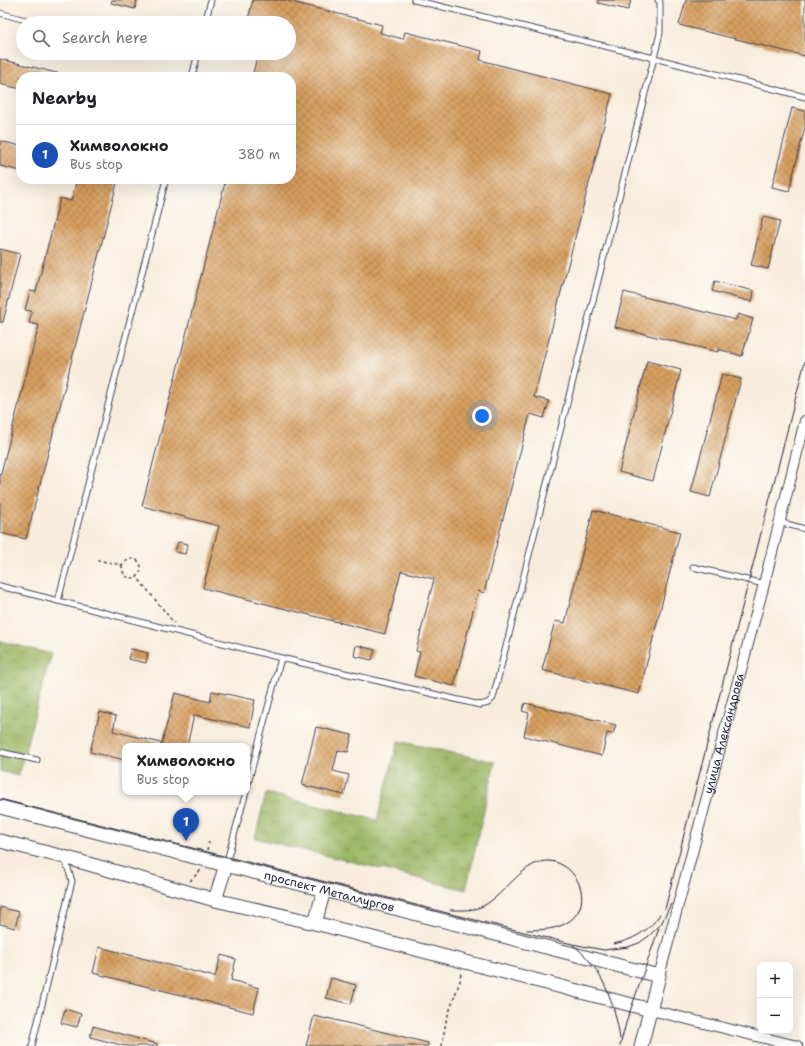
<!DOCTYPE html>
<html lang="en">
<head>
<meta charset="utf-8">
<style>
  body { margin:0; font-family:"Shantell Sans",sans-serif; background:#f6f6f6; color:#202124 }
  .controls { position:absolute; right:12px; bottom:12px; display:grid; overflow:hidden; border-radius:8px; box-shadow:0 4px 16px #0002 }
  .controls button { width:36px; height:36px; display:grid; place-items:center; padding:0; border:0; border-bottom:1px solid #e0e0e0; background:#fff; color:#202124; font:20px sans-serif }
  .you { position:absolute; left:482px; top:416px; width:14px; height:14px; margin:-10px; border:3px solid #fff; border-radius:50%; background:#1a73e8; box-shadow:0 0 0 6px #1a73e833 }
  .badge { display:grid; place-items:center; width:26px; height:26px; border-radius:50%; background:#d93025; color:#fff; font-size:13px; font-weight:700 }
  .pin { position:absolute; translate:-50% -33px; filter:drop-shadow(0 1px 2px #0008) }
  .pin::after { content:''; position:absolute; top:21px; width:14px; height:12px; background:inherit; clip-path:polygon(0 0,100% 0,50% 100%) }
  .popup { position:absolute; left:122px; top:743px; width:128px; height:52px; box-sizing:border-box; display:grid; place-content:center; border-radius:8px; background:#fff; filter:drop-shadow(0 1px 3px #0005); font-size:13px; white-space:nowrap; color:#757577 }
  .popup b { font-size:15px; color:#202124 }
  .popup::after { content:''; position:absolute; left:50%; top:100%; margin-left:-8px; border:8px solid transparent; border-top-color:#fff }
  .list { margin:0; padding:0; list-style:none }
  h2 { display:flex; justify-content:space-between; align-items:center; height:52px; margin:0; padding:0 16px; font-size:17px }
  h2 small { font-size:13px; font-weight:400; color:#757577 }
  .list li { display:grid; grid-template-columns:26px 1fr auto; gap:12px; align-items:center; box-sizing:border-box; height:60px; padding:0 16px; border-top:1px solid #e0e0e0 }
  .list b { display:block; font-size:15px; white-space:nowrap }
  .list p { margin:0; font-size:13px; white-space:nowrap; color:#757577 }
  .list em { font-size:13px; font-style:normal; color:#757577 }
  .icon { flex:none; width:22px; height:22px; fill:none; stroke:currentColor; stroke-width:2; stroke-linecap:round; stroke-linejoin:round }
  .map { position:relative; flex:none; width:805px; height:1046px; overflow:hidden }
  .search { position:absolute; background:#fff; box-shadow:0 4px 16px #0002; left:16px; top:16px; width:280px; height:44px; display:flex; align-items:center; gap:10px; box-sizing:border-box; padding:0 14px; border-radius:22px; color:#757577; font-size:15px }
  .panel { position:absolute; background:#fff; box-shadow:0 4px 16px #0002; left:16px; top:72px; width:280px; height:112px; border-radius:16px }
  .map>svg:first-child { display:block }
  .forest { fill:url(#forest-crowns); stroke:#606c50 }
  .building { fill:url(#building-cross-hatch) }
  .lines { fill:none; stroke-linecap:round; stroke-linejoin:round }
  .service-casing { stroke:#424053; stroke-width:7 }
  .minor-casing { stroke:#424053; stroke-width:12 }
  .tertiary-casing { stroke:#424053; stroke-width:15 }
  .path { stroke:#424053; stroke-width:1.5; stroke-dasharray:3 3; stroke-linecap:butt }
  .service { stroke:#fff; stroke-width:5 }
  .minor { stroke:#fff; stroke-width:10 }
  .tertiary { stroke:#fff; stroke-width:13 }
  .tram { stroke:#22223b; stroke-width:1 }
  .labels { text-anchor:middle; stroke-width:4; stroke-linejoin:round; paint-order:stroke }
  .street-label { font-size:12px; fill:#22223b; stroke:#fdfcf7 }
</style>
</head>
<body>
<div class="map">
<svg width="805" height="1046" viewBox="0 0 805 1046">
  <defs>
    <pattern id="forest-crowns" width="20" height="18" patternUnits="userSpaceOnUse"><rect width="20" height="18" fill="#9db666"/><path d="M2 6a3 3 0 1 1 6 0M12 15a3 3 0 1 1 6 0" fill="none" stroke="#809455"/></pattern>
    <pattern id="building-cross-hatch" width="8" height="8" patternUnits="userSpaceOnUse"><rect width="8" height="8" fill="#d79f5f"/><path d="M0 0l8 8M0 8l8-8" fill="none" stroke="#ae8150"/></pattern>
  </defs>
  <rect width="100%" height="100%" fill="#fdfcf7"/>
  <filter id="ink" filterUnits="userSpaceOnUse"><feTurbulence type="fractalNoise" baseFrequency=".025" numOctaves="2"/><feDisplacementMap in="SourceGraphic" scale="8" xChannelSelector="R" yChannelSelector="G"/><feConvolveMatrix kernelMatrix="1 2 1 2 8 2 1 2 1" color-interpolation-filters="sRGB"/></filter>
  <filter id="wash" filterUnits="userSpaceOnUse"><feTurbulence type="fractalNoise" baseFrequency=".012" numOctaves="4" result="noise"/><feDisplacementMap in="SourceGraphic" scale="16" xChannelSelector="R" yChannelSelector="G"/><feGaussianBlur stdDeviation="0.9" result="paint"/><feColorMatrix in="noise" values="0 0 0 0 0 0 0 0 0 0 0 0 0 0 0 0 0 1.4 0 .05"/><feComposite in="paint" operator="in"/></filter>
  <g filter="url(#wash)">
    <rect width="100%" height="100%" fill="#f8eddd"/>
    <!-- forest -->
    <g class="forest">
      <polygon points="0,641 51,654 18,776 0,771"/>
      <polygon points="398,741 495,762 466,890 255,838 266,793 377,820"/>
    </g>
    <g id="blocks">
      <!-- building -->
      <g class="building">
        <polygon points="112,0 137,0 135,9 111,3"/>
        <polygon points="253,0 284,0 382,25 380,33 403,39 405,32 482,51 480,60 612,94 534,397 549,401 544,418 530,414 484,593 478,591 454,686 414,676 420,652 416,651 434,579 401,571 385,634 203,588 219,526 142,506 226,179 291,179 291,77 252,77 258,53 289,53 289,23 247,23"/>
        <polygon points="598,0 631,0 628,10 598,3"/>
        <polygon points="686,0 805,0 805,56 679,25"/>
        <polygon points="0,59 61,74 61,77 21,77 21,89 0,84"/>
        <polygon points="792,108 805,111 805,127 789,191 772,187"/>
        <polygon points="0,141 21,146 21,171 0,166"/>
        <polygon points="77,179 118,179 26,539 0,533 0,477 39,325 29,323 32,311 25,310 30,291 36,292 60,198 71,201"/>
        <polygon points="763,217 780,221 768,269 751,265"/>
        <polygon points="0,249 20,254 3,322 0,322"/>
        <polygon points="715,281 754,291 752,302 712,291"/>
        <polygon points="624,292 736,320 738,314 753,319 742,356 718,349 718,352 615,327"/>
        <polygon points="647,361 681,370 653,481 619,472"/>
        <polygon points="722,374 741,379 710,497 691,492"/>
        <polygon points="593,510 680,532 639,694 542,670 555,621 565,623"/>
        <polygon points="178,542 188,544 185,554 175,552"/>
        <polygon points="356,645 375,650 372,660 354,656"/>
        <polygon points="131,649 148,653 146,663 128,659"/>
        <polygon points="212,691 255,700 250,727 194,715 187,746 161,746 175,693 210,702"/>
        <polygon points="525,703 616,725 613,734 607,733 602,756 524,736 529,713 522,711"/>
        <polygon points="100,712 116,716 113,731 161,743 161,746 125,746 125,760 90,752"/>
        <polygon points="316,727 352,735 348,752 338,750 333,771 349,775 344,795 302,785"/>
        <polygon points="0,907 19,912 15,928 0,924"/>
        <polygon points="99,947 215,977 221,955 236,959 231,980 259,988 253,1013 93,973"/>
        <polygon points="331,978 356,985 351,1004 326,998"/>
        <polygon points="65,1009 81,1014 77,1027 61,1023"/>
        <polygon points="314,1016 327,1019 327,1018 428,1043 428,1046 306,1046"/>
        <polygon points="93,1026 157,1044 157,1046 125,1046 90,1037"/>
      </g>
    </g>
  </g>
  <g filter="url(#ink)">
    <use href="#blocks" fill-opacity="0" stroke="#424053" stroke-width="1"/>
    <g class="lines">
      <defs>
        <g id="service">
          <polyline points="414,0 654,58 805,97"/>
          <polyline points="0,13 29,21"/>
          <polyline points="205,23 211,0"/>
          <polyline points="192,77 198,53"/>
          <polyline points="779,522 805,529"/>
          <polyline points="693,567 764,584"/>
          <polyline points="0,586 281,658 480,705 488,703 493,698 654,58 660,33 660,2 658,0"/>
          <polyline points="58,601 166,179"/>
          <polyline points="0,752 37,760"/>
          <polyline points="247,787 281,658"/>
          <polyline points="226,864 246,792"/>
          <polyline points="32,1046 72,881 65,859"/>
        </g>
        <g id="minor">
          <path id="s1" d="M659,976L764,584L805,421"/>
          <polyline points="651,1010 797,1046"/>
        </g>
        <g id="tertiary">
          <path id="s2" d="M0,807L659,976L641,1046"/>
          <polyline points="0,841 64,857 215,900 315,923 651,1010"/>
          <polyline points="215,900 226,865"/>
          <polyline points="315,923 324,890"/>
        </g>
      </defs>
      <!-- service casing -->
      <use href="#service" class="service-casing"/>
      <!-- minor casing -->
      <use href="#minor" class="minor-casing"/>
      <!-- tertiary casing -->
      <use href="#tertiary" class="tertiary-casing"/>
      <!-- path -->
      <g class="path">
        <path d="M97,560L122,565C132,551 149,564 137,577L174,623"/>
        <path d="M122,565C122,575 127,580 137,577"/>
        <polyline points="207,850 209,842"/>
        <polyline points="190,881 202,869"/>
        <polyline points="442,1046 446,1021 460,981 461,972"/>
      </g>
      <!-- service -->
      <use href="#service" class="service"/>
      <!-- minor -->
      <use href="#minor" class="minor"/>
      <!-- tertiary -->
      <use href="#tertiary" class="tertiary"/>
      <!-- tram -->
      <g class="tram">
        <polyline points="0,799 459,916 572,944 604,950 628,947 639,943 649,936 661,924 671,904"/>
        <polyline points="665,909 805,361"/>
        <path d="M450,910C462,910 473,911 483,906C505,895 524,859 550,861C577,864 594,901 571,920C558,930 542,930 527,930"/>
        <path d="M613,944C632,941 651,930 660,914"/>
        <path d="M573,945C602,967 615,1003 620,1039"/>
        <polyline points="620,1046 626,1023 659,928"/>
      </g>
    </g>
  </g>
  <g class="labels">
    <!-- street labels -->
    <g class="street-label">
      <text dy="4" stroke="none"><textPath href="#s1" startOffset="251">улица Александрова</textPath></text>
      <text dy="4" stroke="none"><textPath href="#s2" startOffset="340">проспект Металлургов</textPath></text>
    </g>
  </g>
</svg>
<div class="controls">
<button>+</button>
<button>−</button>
</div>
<div class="you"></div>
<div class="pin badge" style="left:186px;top:841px;background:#1a4fb4">1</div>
<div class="popup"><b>Химволокно</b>Bus stop</div>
<div class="search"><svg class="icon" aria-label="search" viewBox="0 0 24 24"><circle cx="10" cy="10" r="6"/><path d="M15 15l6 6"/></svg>Search here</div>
<section class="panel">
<h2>Nearby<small></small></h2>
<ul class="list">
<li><span class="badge" style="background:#1a4fb4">1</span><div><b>Химволокно</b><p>Bus stop</p></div><em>380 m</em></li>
</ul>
</section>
</div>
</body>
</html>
